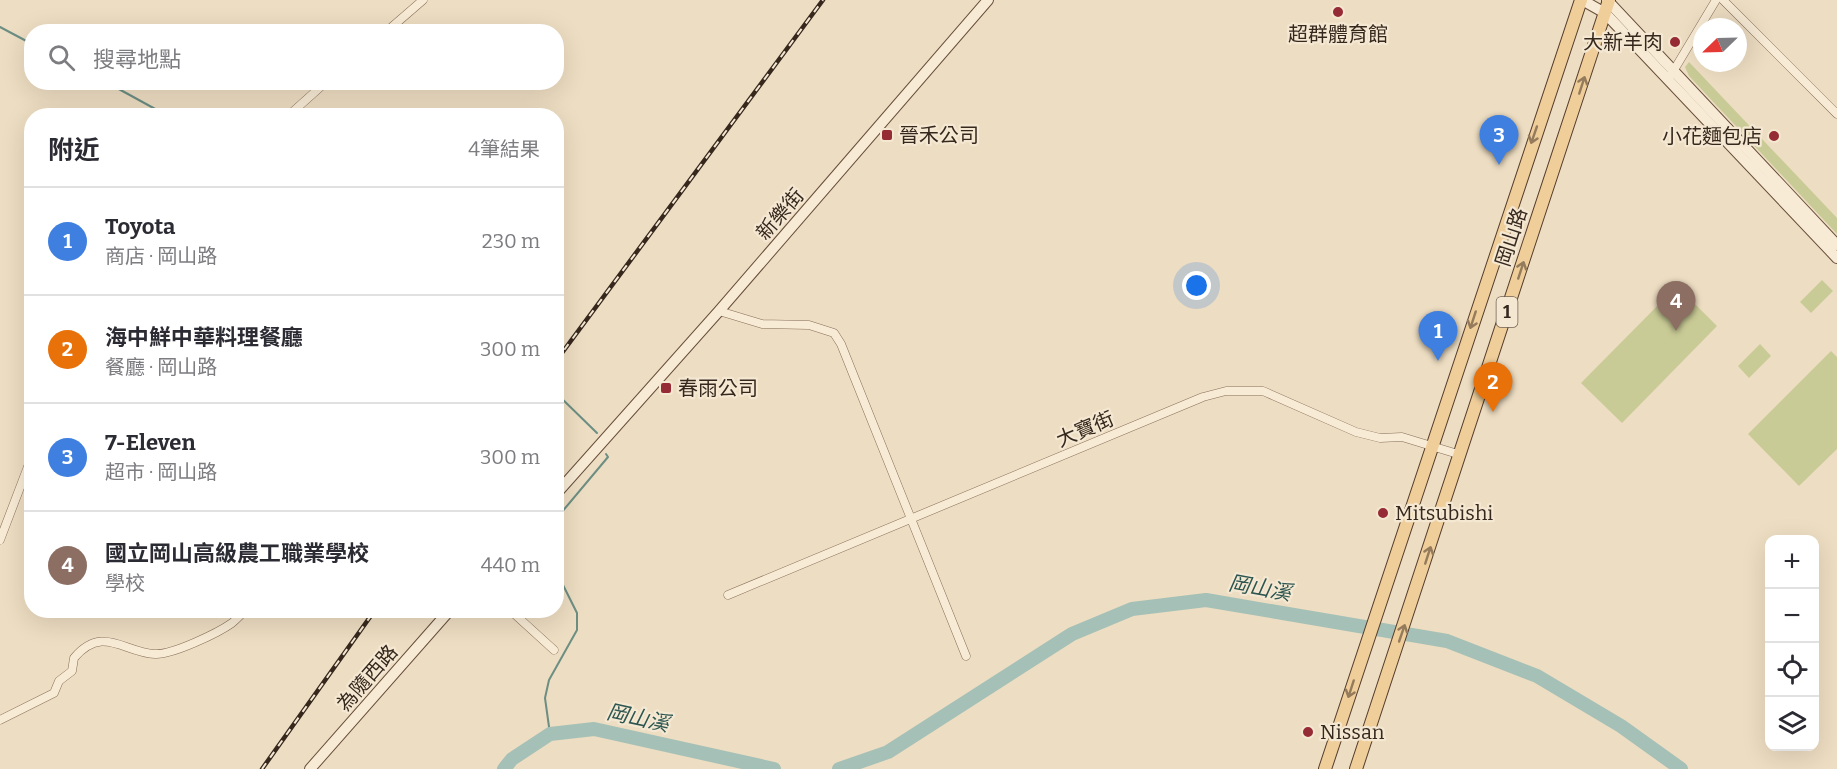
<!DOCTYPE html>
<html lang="zh-TW">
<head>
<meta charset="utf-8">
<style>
  body { margin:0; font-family:Bitter,"Noto Sans TC",serif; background:#f2f2f3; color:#2b2b33 }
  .controls { position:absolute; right:18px; bottom:18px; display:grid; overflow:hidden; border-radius:12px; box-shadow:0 6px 24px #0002 }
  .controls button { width:54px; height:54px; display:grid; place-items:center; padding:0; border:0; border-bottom:2px solid #e1e1e2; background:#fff; color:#2b2b33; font:30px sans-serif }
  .compass { position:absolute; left:1693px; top:18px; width:54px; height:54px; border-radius:50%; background:#fff; box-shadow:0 6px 24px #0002; rotate:247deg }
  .you { position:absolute; left:1197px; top:286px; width:21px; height:21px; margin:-15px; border:4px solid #fff; border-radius:50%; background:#1a73e8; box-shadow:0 0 0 9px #1a73e833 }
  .badge { display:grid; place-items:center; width:39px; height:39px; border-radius:50%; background:#111827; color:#fff; font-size:20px; font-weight:700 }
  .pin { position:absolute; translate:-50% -50px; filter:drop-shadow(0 2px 3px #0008) }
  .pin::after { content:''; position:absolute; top:32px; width:21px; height:18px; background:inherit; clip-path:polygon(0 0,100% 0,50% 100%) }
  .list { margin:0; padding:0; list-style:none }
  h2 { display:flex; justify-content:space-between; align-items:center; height:78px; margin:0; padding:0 24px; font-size:26px }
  h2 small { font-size:20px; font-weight:400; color:#7c7c81 }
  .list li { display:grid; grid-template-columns:39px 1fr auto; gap:18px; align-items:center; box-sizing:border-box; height:108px; padding:0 24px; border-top:2px solid #e1e1e2 }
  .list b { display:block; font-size:22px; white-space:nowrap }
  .list p { margin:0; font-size:20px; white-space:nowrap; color:#7c7c81 }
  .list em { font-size:20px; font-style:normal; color:#7c7c81 }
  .icon { flex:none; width:33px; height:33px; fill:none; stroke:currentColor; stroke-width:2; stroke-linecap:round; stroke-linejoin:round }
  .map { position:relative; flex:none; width:1837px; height:769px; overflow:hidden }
  .search { position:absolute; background:#fff; box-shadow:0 6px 24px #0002; left:24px; top:24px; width:540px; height:66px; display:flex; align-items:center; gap:15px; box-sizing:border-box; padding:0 21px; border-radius:24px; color:#7c7c81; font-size:22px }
  .panel { position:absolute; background:#fff; box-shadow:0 6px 24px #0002; left:24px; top:108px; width:540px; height:510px; border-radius:24px }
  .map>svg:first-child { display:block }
  .green { fill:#c9cb96 }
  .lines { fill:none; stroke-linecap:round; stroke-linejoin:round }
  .stream { stroke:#6c8e83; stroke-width:2 }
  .river { stroke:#a5c0b6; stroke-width:14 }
  .street-casing { stroke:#876e5a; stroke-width:9 }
  .secondary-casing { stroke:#694f3d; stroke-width:12 }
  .primary-casing { stroke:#553d2e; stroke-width:14 }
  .street { stroke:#f8ebd5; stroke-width:8 }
  .secondary { stroke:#f8ebd5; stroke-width:10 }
  .primary { stroke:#f0ce9a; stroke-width:12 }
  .rail-casing { stroke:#37281e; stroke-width:4.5 }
  .rail { stroke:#f5e8d2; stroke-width:2; stroke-dasharray:7; stroke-linecap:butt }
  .oneway { stroke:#947b5c }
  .poi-dot { fill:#952b34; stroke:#f5e8d2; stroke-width:2 }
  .labels { text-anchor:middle; stroke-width:4.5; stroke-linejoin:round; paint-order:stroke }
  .shield { fill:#f5e8d2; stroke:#706254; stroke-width:1.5 }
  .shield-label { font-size:18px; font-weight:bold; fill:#37281e }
  .poi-label { font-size:20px; fill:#37281e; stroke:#f5e8d2; text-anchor:start }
  .street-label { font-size:20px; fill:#37281e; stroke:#f5e8d2 }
  .water-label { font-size:21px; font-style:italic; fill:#2d5650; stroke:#f5e8d2 }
</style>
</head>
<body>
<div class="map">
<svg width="1837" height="769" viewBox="0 0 1837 769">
  <rect width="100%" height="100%" fill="#edddc2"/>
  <!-- green -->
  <g class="green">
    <polygon points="1689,62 1837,218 1837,234 1689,76 1685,67"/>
    <polygon points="1822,280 1833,291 1811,313 1800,302"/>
    <polygon points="1677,286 1717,326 1622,423 1581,383"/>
    <polygon points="1760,344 1771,356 1749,378 1738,366"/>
    <polygon points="1831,351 1837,357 1837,449 1799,486 1748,434"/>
  </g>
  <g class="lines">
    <!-- stream -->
    <g class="stream">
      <polyline points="0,27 32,44"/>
      <polyline points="106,82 168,116"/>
      <polyline points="556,393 597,433"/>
      <polyline points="556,519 608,457 606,454"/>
      <polyline points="550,734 545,698 549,680 577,630 577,613 556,571"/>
    </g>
    <!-- river -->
    <g class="river">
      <polyline points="504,769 512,759 550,734 594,729 774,769"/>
      <polyline points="839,769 888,752 1072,634 1132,609 1206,600 1447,641 1537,676 1621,726 1681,769"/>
    </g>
    <defs>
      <g id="street">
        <polyline points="1723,0 1837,114"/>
        <polyline points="386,32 423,0"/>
        <polyline points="1671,75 1716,0"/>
        <polyline points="288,116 326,82"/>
        <polyline points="719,311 762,324 809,325 834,333 841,344 966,656"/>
        <polyline points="0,540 32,456"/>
        <polyline points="728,595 1203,397 1226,391 1263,391 1356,432 1380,438 1402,437 1461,455"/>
        <polyline points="510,610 554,650"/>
        <path d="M0,720L54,693L59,681L72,671L74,658C103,624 124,653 155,654C172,655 218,633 232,623C237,619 241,614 246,610"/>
      </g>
      <g id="secondary">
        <polyline points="1582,0 1605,13 1837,258"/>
        <polyline points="1607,0 1837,245"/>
        <polyline points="556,494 719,311 988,0"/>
        <polyline points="310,769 450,610"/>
      </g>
      <g id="primary">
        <polyline points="1325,769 1581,0"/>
        <polyline points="1356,769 1609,0"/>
      </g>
    </defs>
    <!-- street casing -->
    <use href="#street" class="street-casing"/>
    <!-- secondary casing -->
    <use href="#secondary" class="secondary-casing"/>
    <!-- primary casing -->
    <use href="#primary" class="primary-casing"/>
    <!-- street -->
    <use href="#street" class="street"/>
    <!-- secondary -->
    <use href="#secondary" class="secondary"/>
    <!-- primary -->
    <use href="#primary" class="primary"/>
    <defs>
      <g id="rail">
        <polyline points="556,361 823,0"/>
        <polyline points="262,769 375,610"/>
      </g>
    </defs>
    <!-- rail casing -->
    <use href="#rail" class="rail-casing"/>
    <!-- rail -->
    <use href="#rail" class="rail"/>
  </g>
  <!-- one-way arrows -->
  <defs><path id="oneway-shaft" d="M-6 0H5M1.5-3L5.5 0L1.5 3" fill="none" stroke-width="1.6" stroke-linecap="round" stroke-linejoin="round" transform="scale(1.5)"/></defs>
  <g class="oneway">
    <use href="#oneway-shaft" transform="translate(1582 85) rotate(-72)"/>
    <use href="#oneway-shaft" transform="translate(1534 135) rotate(109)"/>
    <use href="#oneway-shaft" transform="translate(1521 270) rotate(-72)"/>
    <use href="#oneway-shaft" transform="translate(1473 320) rotate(108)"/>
    <use href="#oneway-shaft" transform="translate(1428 555) rotate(-72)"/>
    <use href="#oneway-shaft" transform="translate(1402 633) rotate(-71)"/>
    <use href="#oneway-shaft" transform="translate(1351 689) rotate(108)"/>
  </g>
  <!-- markers -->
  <g class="poi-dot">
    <circle cx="1338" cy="12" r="6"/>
    <circle cx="1675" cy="42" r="6"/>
    <rect x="881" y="129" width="12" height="12" rx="3"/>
    <circle cx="1774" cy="136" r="6"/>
    <rect x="660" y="382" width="12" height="12" rx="3"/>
    <circle cx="1383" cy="513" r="6"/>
    <circle cx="1308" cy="732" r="6"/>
  </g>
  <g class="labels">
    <!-- shield labels -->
    <rect class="shield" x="1496.5" y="297" width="21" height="30" rx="4.5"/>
    <g class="shield-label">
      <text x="1507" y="318">1</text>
    </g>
    <!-- poi labels -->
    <g class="poi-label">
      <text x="1338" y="41" text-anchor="middle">超群體育館</text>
      <text x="1663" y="49" text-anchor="end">大新羊肉</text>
      <text x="899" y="142">晉禾公司</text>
      <text x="1762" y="143" text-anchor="end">小花麵包店</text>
      <text x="678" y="395">春雨公司</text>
      <text x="1395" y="520">Mitsubishi</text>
      <text x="1320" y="739">Nissan</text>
    </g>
    <!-- street labels -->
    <g class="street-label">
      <text transform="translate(780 214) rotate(-49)" y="7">新樂街</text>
      <text transform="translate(1511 237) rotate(-72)" y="7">岡山路</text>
      <text transform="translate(1085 429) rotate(-23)" y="7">大寶街</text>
      <text transform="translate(367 678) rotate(-49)" y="7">為隨西路</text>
    </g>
    <!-- water labels -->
    <g class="water-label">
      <text transform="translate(1260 588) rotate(10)" y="7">岡山溪</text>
      <text transform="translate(638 718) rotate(12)" y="7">岡山溪</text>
    </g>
  </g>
</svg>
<div class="controls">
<button>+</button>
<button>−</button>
<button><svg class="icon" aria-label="locate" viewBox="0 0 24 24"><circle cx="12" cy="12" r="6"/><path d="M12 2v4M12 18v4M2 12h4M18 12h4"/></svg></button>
<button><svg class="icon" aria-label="layers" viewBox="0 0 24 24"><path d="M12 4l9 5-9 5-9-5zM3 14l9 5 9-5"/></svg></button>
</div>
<svg class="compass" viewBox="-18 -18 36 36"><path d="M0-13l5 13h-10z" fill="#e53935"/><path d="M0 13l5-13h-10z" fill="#7c7c81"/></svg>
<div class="you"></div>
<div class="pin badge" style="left:1438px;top:361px;background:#3f7fe0">1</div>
<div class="pin badge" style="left:1493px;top:412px;background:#e8710a">2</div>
<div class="pin badge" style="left:1499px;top:165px;background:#3f7fe0">3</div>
<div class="pin badge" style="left:1676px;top:331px;background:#8d6e63">4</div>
<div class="search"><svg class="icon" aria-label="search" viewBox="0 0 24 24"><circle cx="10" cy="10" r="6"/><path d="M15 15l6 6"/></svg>搜尋地點</div>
<section class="panel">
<h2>附近<small>4筆結果</small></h2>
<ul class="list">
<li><span class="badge" style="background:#3f7fe0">1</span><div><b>Toyota</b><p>商店 · 岡山路</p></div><em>230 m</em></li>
<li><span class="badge" style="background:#e8710a">2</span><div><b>海中鮮中華料理餐廳</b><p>餐廳 · 岡山路</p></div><em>300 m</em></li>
<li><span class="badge" style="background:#3f7fe0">3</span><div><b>7-Eleven</b><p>超市 · 岡山路</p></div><em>300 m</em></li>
<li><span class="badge" style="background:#8d6e63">4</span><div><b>國立岡山高級農工職業學校</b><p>學校</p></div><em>440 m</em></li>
</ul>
</section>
</div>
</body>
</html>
